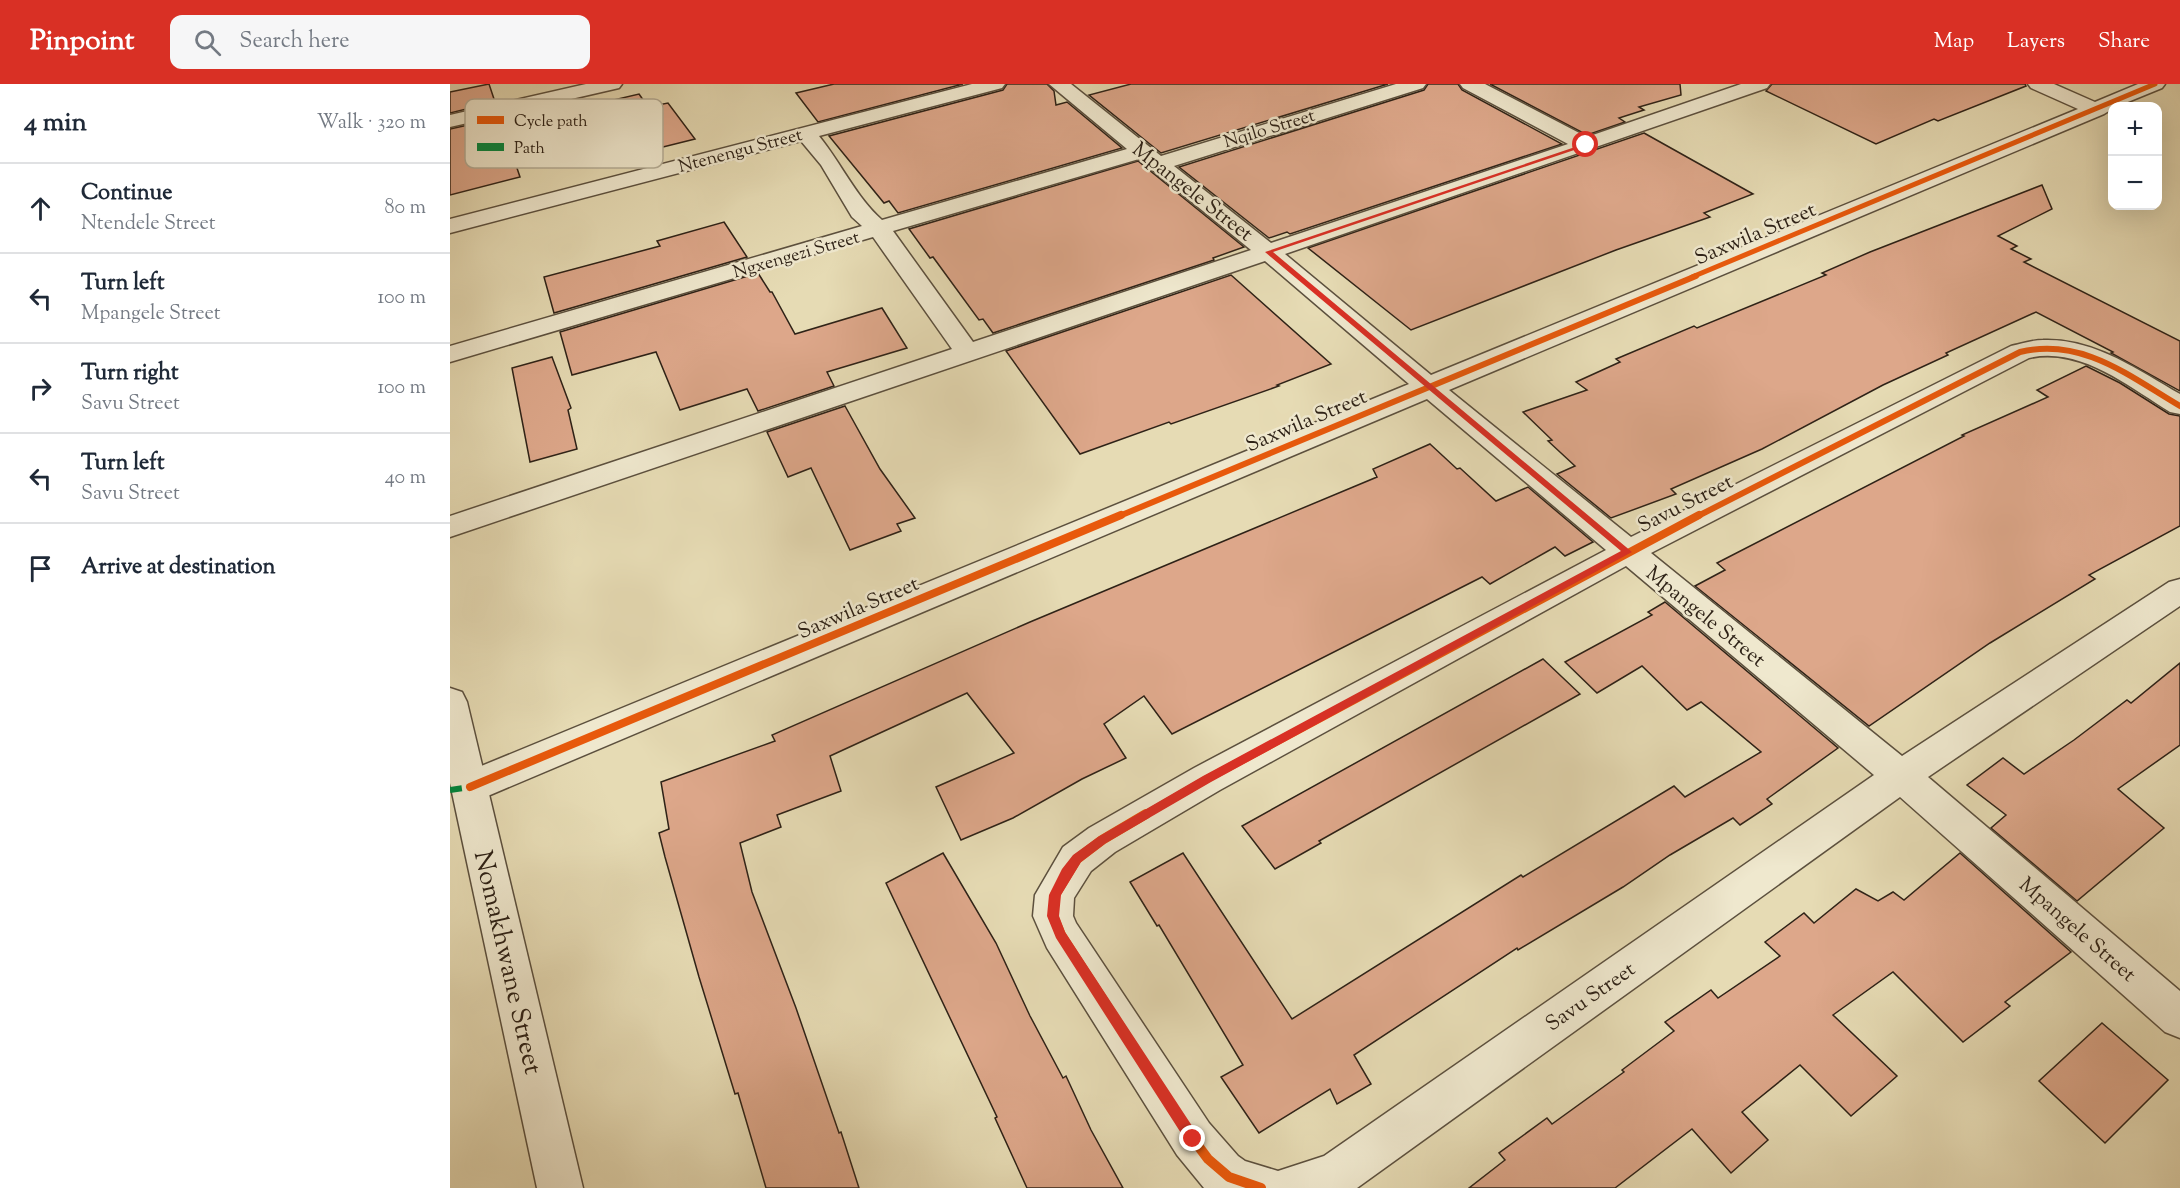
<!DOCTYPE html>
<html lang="en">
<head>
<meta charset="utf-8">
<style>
  body { margin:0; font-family:"Sorts Mill Goudy",serif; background:#f6f6f7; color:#1f2937 }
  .controls { position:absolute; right:18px; top:18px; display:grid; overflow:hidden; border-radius:12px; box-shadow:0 6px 24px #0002 }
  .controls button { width:54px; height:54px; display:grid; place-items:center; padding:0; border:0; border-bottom:2px solid #e0e1e3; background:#fff; color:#1f2937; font:30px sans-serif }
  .stop { position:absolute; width:18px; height:18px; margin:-14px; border:4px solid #d93025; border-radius:50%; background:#fff }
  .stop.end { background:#d93025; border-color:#fff; box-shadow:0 2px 6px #0008 }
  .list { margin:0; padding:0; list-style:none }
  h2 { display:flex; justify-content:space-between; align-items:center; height:78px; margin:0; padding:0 24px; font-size:26px }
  h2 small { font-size:20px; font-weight:400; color:#747a83 }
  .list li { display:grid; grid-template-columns:39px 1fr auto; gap:18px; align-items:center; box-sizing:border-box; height:90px; padding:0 24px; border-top:2px solid #e0e1e3 }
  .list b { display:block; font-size:22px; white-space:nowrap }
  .list p { margin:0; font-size:20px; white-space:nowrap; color:#747a83 }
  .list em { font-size:20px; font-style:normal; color:#747a83 }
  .icon { flex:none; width:33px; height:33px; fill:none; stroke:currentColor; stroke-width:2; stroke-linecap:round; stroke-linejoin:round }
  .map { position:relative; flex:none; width:1730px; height:1104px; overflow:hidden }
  header { display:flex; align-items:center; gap:36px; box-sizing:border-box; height:84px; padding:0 30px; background:#d93025; color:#fff }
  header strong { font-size:28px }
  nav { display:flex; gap:33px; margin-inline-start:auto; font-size:21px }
  .search { width:420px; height:54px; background:#f6f6f7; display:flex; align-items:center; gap:15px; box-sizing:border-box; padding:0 21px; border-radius:12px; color:#747a83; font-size:22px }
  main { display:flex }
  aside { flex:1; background:#fff }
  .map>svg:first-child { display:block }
  .building { fill:#dda78a; stroke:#2e2217; stroke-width:1.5 }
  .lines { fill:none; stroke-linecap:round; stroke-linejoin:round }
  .minor-casing { stroke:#5c503e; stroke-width:3 }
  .tertiary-casing { stroke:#5c503e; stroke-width:3 }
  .minor { fill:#efe8ce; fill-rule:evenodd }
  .tertiary { fill:#efe8ce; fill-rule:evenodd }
  .quiet { stroke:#00873e; stroke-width:6; stroke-dasharray:12 6; stroke-linecap:butt }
  .cycleway-far3-casing { stroke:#efe8ce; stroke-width:8 }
  .cycleway-far2-casing { stroke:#efe8ce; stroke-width:9 }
  .cycleway-far1-casing { stroke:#efe8ce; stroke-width:11 }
  .cycleway-casing { stroke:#efe8ce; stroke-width:14 }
  .cycleway-far3 { stroke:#e8590c; stroke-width:5 }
  .cycleway-far2 { stroke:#e8590c; stroke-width:6 }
  .cycleway-far1 { stroke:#e8590c; stroke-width:8 }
  .cycleway { stroke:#e8590c; stroke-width:10 }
  .route { fill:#d93025 }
  .labels { text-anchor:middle; stroke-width:5; stroke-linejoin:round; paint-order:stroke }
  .far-street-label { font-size:18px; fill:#2e2217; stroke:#efe8ce }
  .street-label { font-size:21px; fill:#2e2217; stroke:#efe8ce }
  .near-street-label { font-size:26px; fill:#2e2217; stroke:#efe8ce }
  .key { fill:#efe8ce; stroke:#b5ad97; stroke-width:1.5 }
  .key-label { font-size:16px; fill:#2e2217 }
</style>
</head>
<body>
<header>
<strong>Pinpoint</strong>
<div class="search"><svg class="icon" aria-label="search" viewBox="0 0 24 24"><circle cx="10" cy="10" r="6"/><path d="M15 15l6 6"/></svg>Search here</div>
<nav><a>Map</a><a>Layers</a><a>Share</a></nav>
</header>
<main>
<aside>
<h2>4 min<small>Walk · 320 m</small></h2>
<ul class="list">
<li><svg class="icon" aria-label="ahead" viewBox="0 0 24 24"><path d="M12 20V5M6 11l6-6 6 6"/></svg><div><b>Continue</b><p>Ntendele Street</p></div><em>80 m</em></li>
<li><svg class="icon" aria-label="left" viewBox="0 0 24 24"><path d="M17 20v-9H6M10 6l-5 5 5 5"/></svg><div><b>Turn left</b><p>Mpangele Street</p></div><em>100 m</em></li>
<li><svg class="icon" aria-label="right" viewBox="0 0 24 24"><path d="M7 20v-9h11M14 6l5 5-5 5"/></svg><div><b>Turn right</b><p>Savu Street</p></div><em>100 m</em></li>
<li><svg class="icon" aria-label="left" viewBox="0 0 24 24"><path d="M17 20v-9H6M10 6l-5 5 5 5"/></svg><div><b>Turn left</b><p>Savu Street</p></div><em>40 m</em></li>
<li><svg class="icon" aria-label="arrive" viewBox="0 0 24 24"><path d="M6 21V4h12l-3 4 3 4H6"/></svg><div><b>Arrive at destination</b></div></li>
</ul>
</aside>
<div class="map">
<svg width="1730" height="1104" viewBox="0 0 1730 1104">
  <rect width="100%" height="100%" fill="#e6dbb4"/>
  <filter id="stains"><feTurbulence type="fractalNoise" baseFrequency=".00333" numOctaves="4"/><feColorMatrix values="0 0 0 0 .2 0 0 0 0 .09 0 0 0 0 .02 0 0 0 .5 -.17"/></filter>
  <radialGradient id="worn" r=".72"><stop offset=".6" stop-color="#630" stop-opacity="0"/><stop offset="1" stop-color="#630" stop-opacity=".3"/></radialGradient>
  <!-- building -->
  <g class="building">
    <polygon points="39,0 45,18 0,29 0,8"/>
    <polygon points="384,0 513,0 368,38 346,9"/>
    <polygon points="557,0 597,0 604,7 606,21 617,18 672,64 448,129 439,117 434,119 379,52 553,6"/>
    <polygon points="681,0 938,0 711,69 639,11"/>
    <polygon points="978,0 1008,0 1012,6 1112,60 840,150 837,148 819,154 729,83 974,6"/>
    <polygon points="1040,0 1230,0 1231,11 1189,23 1194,26 1169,34 1175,38 1137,51"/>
    <polygon points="1322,0 1575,0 1576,2 1488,37 1484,35 1426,60 1316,7"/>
    <polygon points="189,10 198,23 218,19 245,55 153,78 125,25"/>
    <polygon points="50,34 70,93 0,111 0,45"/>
    <polygon points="1194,49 1303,110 1254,129 1260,133 1166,166 961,246 858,164"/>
    <polygon points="688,77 794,163 763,174 764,176 543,249 533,235 529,236 483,173 480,174 459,145"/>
    <polygon points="1592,101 1602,125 1548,152 1567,162 1561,165 1581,175 1574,178 1730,257 1730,307 1661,269 1663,268 1586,228 1496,269 1498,271 1433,301 1312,365 1221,405 1226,410 1161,434 1107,390 1125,382 1098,357 1102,356 1073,328 1137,306 1126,298 1170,278 1166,275 1244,242 1247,244 1376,191 1372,189 1420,168"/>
    <polygon points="274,138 297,173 104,229 94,193 210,162 207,157"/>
    <polygon points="308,189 320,208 322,208 345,250 432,224 457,264 377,288 384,302 308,327 297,305 230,326 206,268 122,291 110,248"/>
    <polygon points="781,191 881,280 827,301 829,302 721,340 719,338 630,370 556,267"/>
    <polygon points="102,273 121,324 118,326 127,365 80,378 62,284"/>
    <polygon points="1636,282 1670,299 1719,330 1730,332 1730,442 1639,491 1645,495 1540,559 1419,642 1245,502 1275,486 1267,479 1514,352 1512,351 1598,313 1587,306"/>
    <polygon points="395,322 430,385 465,434 447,440 451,447 400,466 361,384 338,393 317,348"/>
    <polygon points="980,360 1007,385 1010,384 1046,417 1078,403 1143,458 1115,472 1105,463 1040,500 1032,493 722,650 694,612 654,640 676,674 632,695 563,734 511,756 486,703 564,669 517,609 380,672 391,707 327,731 331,743 290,759 302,808 346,924 389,1049 391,1048 409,1104 316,1104 288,1009 285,1010 249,893 215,773 209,749 219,745 211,698 325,657 322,651 580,538 927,393 923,385"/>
    <polygon points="1215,518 1388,664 1317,715 1322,720 1290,741 1283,734 1220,771 1173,803 1068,866 1067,864 904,971 921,1000 887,1020 880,1005 809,1049 771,993 793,981 709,841 707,842 680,798 733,769 842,935 1071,791 1073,793 1224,702 1235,713 1311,668 1251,618 1237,626 1192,582 1147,609 1115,578 1202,531 1198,528"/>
    <polygon points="1093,575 1130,610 869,757 871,759 825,785 792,742"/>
    <polygon points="1730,579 1730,661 1668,705 1714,744 1627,817 1541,744 1556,731 1517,701 1553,674 1574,690 1624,656 1677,616 1681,619"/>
    <polygon points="493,769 546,859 580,932 613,994 616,992 641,1046 673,1104 577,1104 545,1034 547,1033 436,799"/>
    <polygon points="1510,769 1621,868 1555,918 1560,922 1513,958 1443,888 1383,931 1447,992 1401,1032 1350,981 1292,1028 1318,1056 1281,1089 1242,1045 1165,1104 1019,1104 1055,1076 1049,1069 1097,1034 1102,1040 1174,988 1172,986 1224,947 1215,938 1261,906 1268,914 1330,872 1315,858 1354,829 1364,839 1406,805 1428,817 1443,808 1454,816"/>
    <polygon points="1652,939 1718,996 1655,1059 1589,997"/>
  </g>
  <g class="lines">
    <defs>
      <g id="minor">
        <polygon points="136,0 172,0 169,4 0,43 0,31"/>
        <path d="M522,0H555L552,4L369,52C391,79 406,113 432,136L677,65L599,0H621L711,72L946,0H976L973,4L724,82L821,159L1118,60L1013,4L1010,0H1035L1137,53L1291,0H1320L1317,4L835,170L981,291L1628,25L1581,4L1578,0H1604L1645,18L1688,0H1715L1712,4L1668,22H1662V25L1654,30L999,306L1181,453L1561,262C1571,260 1582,256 1593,256C1644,254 1688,286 1730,310V330L1720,328C1679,303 1630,262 1579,274L1201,469L1452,672L1719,498L1730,495V522L1478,693L1730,907V954L1715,948L1450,713L907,1104H754L727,1071L597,864L583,832L585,811L613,763L639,744L744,684L1156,466L977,315L33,714L20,718L7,714L2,703L7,692L959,300L815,177L0,453V432L502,265L423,153L0,278V262L412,142L402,133L371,81L351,57L0,149V135ZM689,75L801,166L523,258L443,147ZM1176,482L1424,691L874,1072L828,1087L795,1077L788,1072L759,1039L626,839L623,832L624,814L641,787L665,768L770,706Z"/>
      </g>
      <polygon id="tertiary" points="0,604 12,608 17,618 133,1104 87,1104 0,699"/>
    </defs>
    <!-- minor casing -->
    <use href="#minor" class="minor-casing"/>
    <!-- tertiary casing -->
    <use href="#tertiary" class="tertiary-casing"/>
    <!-- minor -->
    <use href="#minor" class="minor"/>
    <!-- tertiary -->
    <use href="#tertiary" class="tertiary"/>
    <!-- quiet -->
    <polyline class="quiet" points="0,706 20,703"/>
    <defs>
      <polyline id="cycleway-far3" points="1242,193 1705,0"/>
      <g id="cycleway-far2">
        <polyline points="667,433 1246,192"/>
        <path d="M1246,433L1570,268C1632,253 1679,292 1730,322"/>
      </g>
      <g id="cycleway-far1">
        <polyline points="20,703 671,431"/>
        <polyline points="693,732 757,695 1249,431"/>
      </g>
      <polyline id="cycleway" points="696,730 652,756 627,775 605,811 603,832 611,851 743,1055 758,1075 779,1093 811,1104"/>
    </defs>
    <!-- cycleway-far3 casing -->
    <use href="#cycleway-far3" class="cycleway-far3-casing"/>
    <!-- cycleway-far2 casing -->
    <use href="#cycleway-far2" class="cycleway-far2-casing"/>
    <!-- cycleway-far1 casing -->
    <use href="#cycleway-far1" class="cycleway-far1-casing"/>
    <!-- cycleway casing -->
    <use href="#cycleway" class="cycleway-casing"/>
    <!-- cycleway-far3 -->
    <use href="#cycleway-far3" class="cycleway-far3"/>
    <!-- cycleway-far2 -->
    <use href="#cycleway-far2" class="cycleway-far2"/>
    <!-- cycleway-far1 -->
    <use href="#cycleway-far1" class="cycleway-far1"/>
    <!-- cycleway -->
    <use href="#cycleway" class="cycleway"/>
  </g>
  <!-- route -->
  <polygon class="route" points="1134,60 1139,61 823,168 1182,468 761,698 656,759 631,778 611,811 609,832 615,848 748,1051 750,1055 748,1060 743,1062 738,1060 606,854 597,832 599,811 612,785 623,771 648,753 753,692 1171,467 815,168"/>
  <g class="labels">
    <!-- far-street labels -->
    <g class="far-street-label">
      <text transform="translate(819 44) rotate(-17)" y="6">Nqilo Street</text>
      <text transform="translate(290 66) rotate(-15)" y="6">Ntenengu Street</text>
      <text transform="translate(346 170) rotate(-16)" y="6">Ngxengezi Street</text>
    </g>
    <!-- street labels -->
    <g class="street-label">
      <text transform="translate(743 107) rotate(38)" y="7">Mpangele Street</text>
      <text transform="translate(1305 149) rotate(-23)" y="7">Saxwila Street</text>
      <text transform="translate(856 336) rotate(-23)" y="7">Saxwila Street</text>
      <text transform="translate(1235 419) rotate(-27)" y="7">Savu Street</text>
      <text transform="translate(408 523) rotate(-23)" y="7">Saxwila Street</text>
      <text transform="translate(1256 532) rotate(39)" y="7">Mpangele Street</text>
      <text transform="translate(1628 845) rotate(41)" y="7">Mpangele Street</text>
      <text transform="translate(1140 912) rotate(-35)" y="7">Savu Street</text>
    </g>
    <!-- near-street labels -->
    <g class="near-street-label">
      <text transform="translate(59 878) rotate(77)" y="9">Nomakhwane Street</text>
    </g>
  </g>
  <!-- legend -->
  <rect x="15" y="15" width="198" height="69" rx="9" class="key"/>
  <rect x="27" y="32" width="27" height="8" fill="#e8590c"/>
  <rect x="27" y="59" width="27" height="8" fill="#00873e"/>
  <g class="key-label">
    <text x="64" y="42">Cycle path</text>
    <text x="64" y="69">Path</text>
  </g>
  <rect width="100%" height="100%" filter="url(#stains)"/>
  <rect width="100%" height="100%" fill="url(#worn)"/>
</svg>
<div class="controls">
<button>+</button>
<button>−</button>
</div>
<div class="stop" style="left:1136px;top:61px"></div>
<div class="stop end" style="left:743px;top:1055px"></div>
</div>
</main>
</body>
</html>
